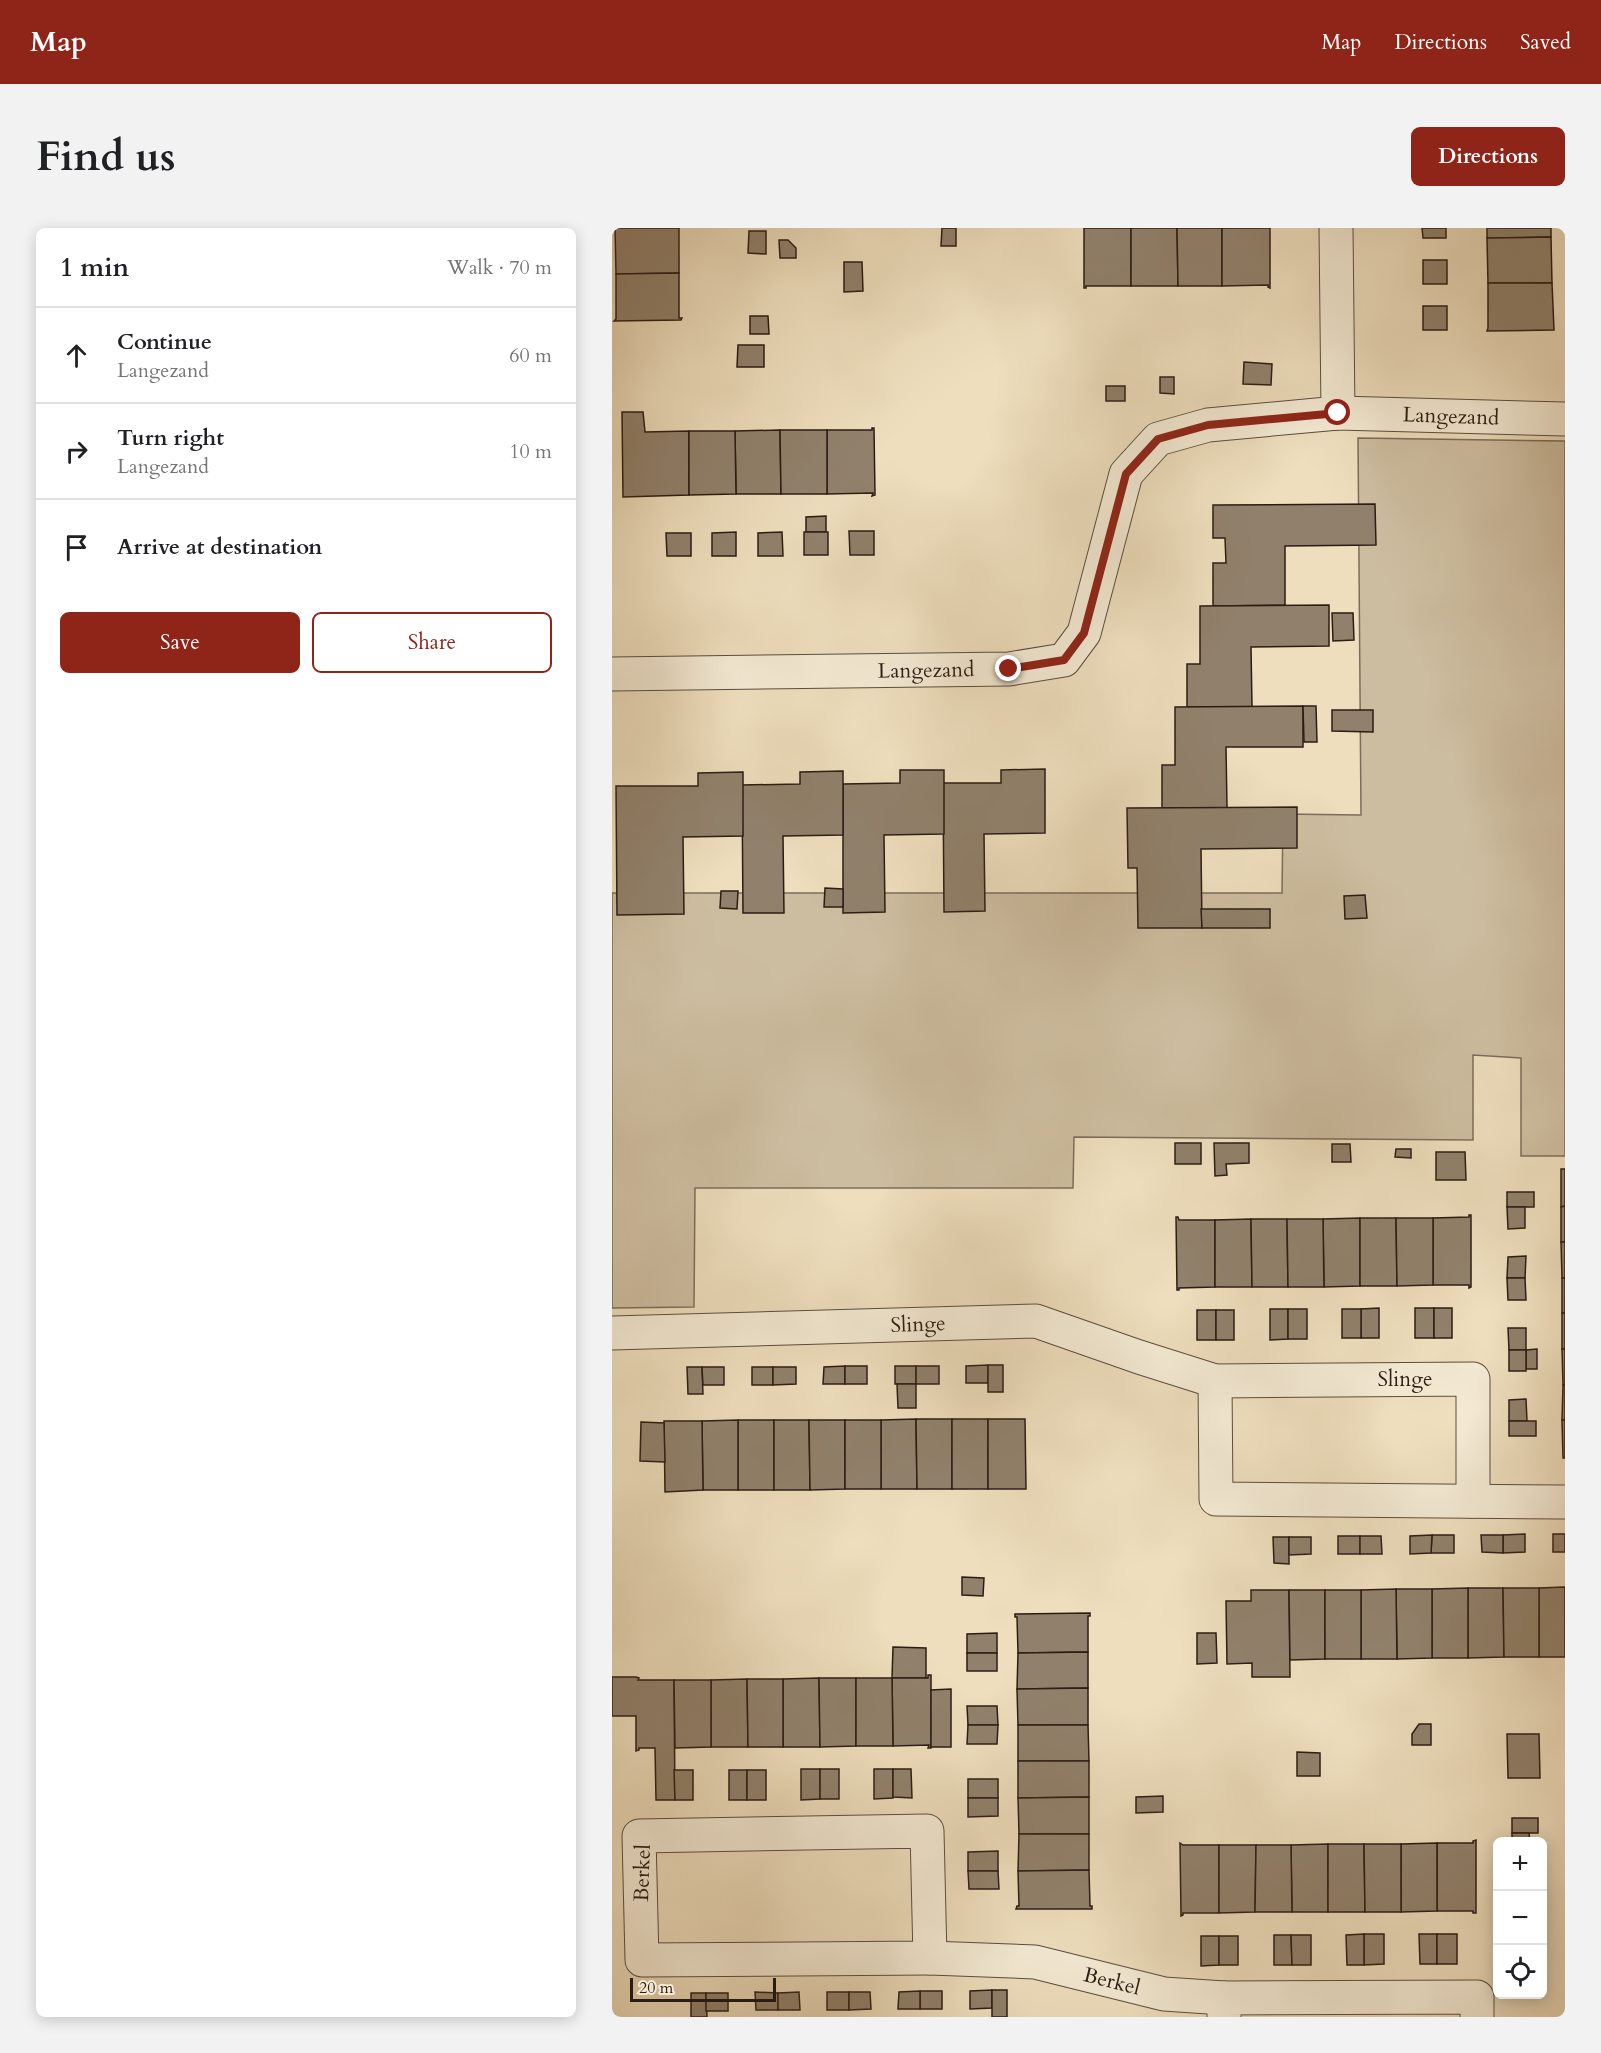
<!DOCTYPE html>
<html lang="en">
<head>
<meta charset="utf-8">
<style>
  body { margin:0; font-family:Cardo,serif; background:#f2f2f2; color:#202124 }
  .controls { position:absolute; right:18px; bottom:18px; display:grid; overflow:hidden; border-radius:9px; box-shadow:0 3px 15px #0003 }
  .controls button { width:54px; height:54px; display:grid; place-items:center; padding:0; border:0; border-bottom:2px solid #e0e0e0; background:#fff; color:#202124; font:30px sans-serif }
  .scale { position:absolute; left:18px; bottom:15px; width:146px; box-sizing:border-box; padding-left:6px; border:3px solid #2c1d14; border-top:0; font-size:16px; line-height:21px; white-space:nowrap; color:#2c1d14; -webkit-text-stroke:4px #f4ead4; paint-order:stroke }
  .stop { position:absolute; width:18px; height:18px; margin:-14px; border:4px solid #8f2418; border-radius:50%; background:#fff }
  .stop.end { background:#8f2418; border-color:#fff; box-shadow:0 2px 6px #0008 }
  .list { margin:0; padding:0; list-style:none }
  h2 { display:flex; justify-content:space-between; align-items:center; height:78px; margin:0; padding:0 24px; font-size:26px }
  h2 small { font-size:20px; font-weight:400; color:#757577 }
  .list li { display:grid; grid-template-columns:39px 1fr auto; gap:18px; align-items:center; box-sizing:border-box; height:96px; padding:0 24px; border-top:2px solid #e0e0e0 }
  .list b { display:block; font-size:22px; white-space:nowrap }
  .list p { margin:0; font-size:20px; white-space:nowrap; color:#757577 }
  .list em { font-size:20px; font-style:normal; color:#757577 }
  .actions { display:flex; gap:12px; padding:18px 24px }
  .actions a { flex:1; padding:14px 0; border:2px solid #8f2418; border-radius:9px; text-align:center; font-size:21px; color:#8f2418 }
  .actions .main { background:#8f2418; color:#fff }
  .icon { flex:none; width:33px; height:33px; fill:none; stroke:currentColor; stroke-width:2; stroke-linecap:round; stroke-linejoin:round }
  .map { position:relative; flex:none; width:953px; height:1789px; overflow:hidden; border-radius:9px }
  header { display:flex; align-items:center; gap:36px; box-sizing:border-box; height:84px; padding:0 30px; background:#8f2418; color:#fff }
  header strong { font-size:28px }
  nav { display:flex; gap:33px; margin-inline-start:auto; font-size:21px }
  .intro { display:flex; align-items:center; justify-content:space-between; box-sizing:border-box; height:144px; padding:0 36px }
  h1 { margin:0; font-size:42px }
  .button { padding:15px 27px; border-radius:9px; background:#8f2418; color:#fff; font-size:21px; font-weight:700 }
  main { display:flex; gap:36px; padding:0 36px }
  aside { flex:1; background:#fff; border-radius:9px; box-shadow:0 3px 15px #0003 }
  .map>svg:first-child { display:block }
  .green { fill:#cdbda0; stroke:#7c6d5a; stroke-width:1.5 }
  .building { fill:#91816c; stroke:#2c1d14; stroke-width:1.5 }
  .lines { fill:none; stroke-linecap:round; stroke-linejoin:round }
  .minor-casing { stroke:#5c4d3e; stroke-width:35 }
  .minor { stroke:#f4ead4; stroke-width:33 }
  .route { stroke:#8f2418; stroke-width:8 }
  .labels { text-anchor:middle; stroke-width:4.5; stroke-linejoin:round; paint-order:stroke }
  .street-label { font-size:21px; fill:#2c1d14; stroke:#f4ead4 }
</style>
</head>
<body>
<header>
<strong>Map</strong>
<nav><a>Map</a><a>Directions</a><a>Saved</a></nav>
</header>
<div class="intro"><h1>Find us</h1><a class="button">Directions</a></div>
<main>
<aside>
<h2>1 min<small>Walk · 70 m</small></h2>
<ul class="list">
<li><svg class="icon" aria-label="ahead" viewBox="0 0 24 24"><path d="M12 20V5M6 11l6-6 6 6"/></svg><div><b>Continue</b><p>Langezand</p></div><em>60 m</em></li>
<li><svg class="icon" aria-label="right" viewBox="0 0 24 24"><path d="M7 20v-9h11M14 6l5 5-5 5"/></svg><div><b>Turn right</b><p>Langezand</p></div><em>10 m</em></li>
<li><svg class="icon" aria-label="arrive" viewBox="0 0 24 24"><path d="M6 21V4h12l-3 4 3 4H6"/></svg><div><b>Arrive at destination</b></div></li>
</ul>
<div class="actions"><a class="main">Save</a><a>Share</a></div>
</aside>
<div class="map">
<svg width="953" height="1789" viewBox="0 0 953 1789">
  <rect width="100%" height="100%" fill="#eedebd"/>
  <filter id="stains"><feTurbulence type="fractalNoise" baseFrequency=".00333" numOctaves="4"/><feColorMatrix values="0 0 0 0 .2 0 0 0 0 .09 0 0 0 0 .02 0 0 0 .5 -.17"/></filter>
  <radialGradient id="worn" r=".72"><stop offset=".6" stop-color="#630" stop-opacity="0"/><stop offset="1" stop-color="#630" stop-opacity=".3"/></radialGradient>
  <!-- green -->
  <polygon class="green" points="746,210 953,213 953,928 909,928 909,830 861,827 861,912 462,909 461,960 83,960 82,1079 0,1080 0,665 670,665 671,586 749,587"/>
  <!-- building -->
  <g class="building">
    <polygon points="3,0 67,0 67,45 4,46"/>
    <polygon points="330,0 344,0 344,18 329,18"/>
    <polygon points="472,0 519,0 519,58 474,58 474,60 472,60"/>
    <polygon points="519,0 565,0 566,58 519,58"/>
    <polygon points="565,0 610,0 610,58 566,58"/>
    <polygon points="610,0 658,0 658,60 656,59 656,57 610,58"/>
    <polygon points="810,0 834,0 834,10 811,10"/>
    <polygon points="875,0 939,0 939,9 875,10"/>
    <polygon points="137,3 154,3 154,26 136,25"/>
    <polygon points="939,9 940,55 876,55 875,10"/>
    <polygon points="167,12 176,12 184,20 184,30 168,30"/>
    <rect x="811" y="32" width="24" height="24"/>
    <polygon points="232,34 250,34 251,63 232,64"/>
    <polygon points="67,45 67,90 70,90 69,92 2,93 4,91 4,46"/>
    <polygon points="876,55 940,55 942,102 875,103 876,100"/>
    <rect x="811" y="78" width="24" height="24"/>
    <polygon points="138,88 156,88 157,106 138,106"/>
    <polygon points="126,117 152,117 152,139 125,139"/>
    <polygon points="632,134 660,136 659,157 631,156"/>
    <polygon points="548,149 562,149 562,166 548,165"/>
    <rect x="494" y="158" width="19" height="15"/>
    <polygon points="10,184 31,184 33,204 77,203 77,267 11,269"/>
    <polygon points="260,200 262,200 263,267 260,268 261,265 215,266 215,202 260,202"/>
    <polygon points="168,202 169,266 124,266 123,203"/>
    <polygon points="168,202 215,202 215,266 169,266"/>
    <polygon points="77,203 123,203 124,266 77,267"/>
    <polygon points="763,276 764,317 673,318 673,377 601,378 601,335 614,335 613,310 601,310 601,277"/>
    <polygon points="214,288 214,304 194,304 194,289"/>
    <polygon points="237,303 262,303 262,327 238,327"/>
    <polygon points="124,304 124,328 100,328 100,305"/>
    <polygon points="170,304 171,328 146,328 146,305"/>
    <rect x="192" y="304" width="24" height="23"/>
    <polygon points="54,305 79,305 79,328 55,328"/>
    <polygon points="717,377 717,418 639,419 640,479 575,479 575,436 588,436 588,378"/>
    <polygon points="720,385 741,385 742,412 721,413"/>
    <polygon points="691,478 691,519 614,519 615,580 550,580 550,537 563,537 563,479"/>
    <polygon points="691,478 704,478 705,514 692,514"/>
    <polygon points="720,482 761,482 761,504 720,503"/>
    <polygon points="433,541 433,605 372,606 373,683 332,684 331,555 389,555 389,542"/>
    <polygon points="288,542 332,542 332,606 272,607 273,684 231,685 231,556 288,555"/>
    <polygon points="231,543 231,607 171,608 172,685 131,685 130,557 188,556 188,544"/>
    <polygon points="131,544 131,608 71,609 72,686 5,687 4,558 86,558 86,545"/>
    <polygon points="685,579 685,620 589,621 590,700 526,700 525,640 516,640 515,580"/>
    <polygon points="213,660 231,661 231,679 212,679"/>
    <polygon points="109,663 126,663 125,681 108,680"/>
    <polygon points="753,667 755,690 733,691 732,668"/>
    <polygon points="589,681 658,681 658,700 590,700"/>
    <rect x="563" y="915" width="26" height="21"/>
    <polygon points="602,915 637,915 637,935 614,936 615,947 603,948"/>
    <polygon points="720,916 738,916 739,934 720,934"/>
    <polygon points="784,921 799,921 799,930 783,929"/>
    <polygon points="824,924 853,924 854,952 824,952"/>
    <polygon points="949,941 953,941 953,978 949,979"/>
    <rect x="895" y="964" width="27" height="15"/>
    <polygon points="953,978 953,1014 949,1014 949,979"/>
    <polygon points="895,979 913,979 913,1000 896,1001"/>
    <polygon points="857,987 859,987 859,1059 857,1060 857,1057 821,1057 821,990 857,989"/>
    <polygon points="564,989 566,989 567,992 603,992 603,1059 567,1060 567,1062 565,1062"/>
    <polygon points="748,990 748,1058 712,1059 711,991"/>
    <polygon points="748,990 784,990 785,1058 748,1058"/>
    <polygon points="784,990 821,990 821,1057 785,1058"/>
    <polygon points="639,991 640,1059 603,1059 603,992"/>
    <polygon points="639,991 675,991 676,1059 640,1059"/>
    <polygon points="675,991 711,991 712,1059 676,1059"/>
    <polygon points="949,1014 953,1014 953,1050 950,1050"/>
    <polygon points="914,1028 913,1050 895,1050 896,1029"/>
    <polygon points="895,1050 913,1050 914,1072 896,1072"/>
    <rect x="950" y="1050" width="3" height="35"/>
    <polygon points="767,1080 767,1110 749,1110 749,1081"/>
    <rect x="803" y="1080" width="19" height="30"/>
    <rect x="822" y="1080" width="18" height="30"/>
    <polygon points="658,1081 676,1081 676,1111 658,1112"/>
    <rect x="676" y="1081" width="19" height="30"/>
    <rect x="730" y="1081" width="19" height="29"/>
    <rect x="585" y="1082" width="19" height="30"/>
    <rect x="604" y="1082" width="18" height="30"/>
    <rect x="950" y="1085" width="3" height="36"/>
    <polygon points="896,1100 914,1100 914,1122 897,1122"/>
    <polygon points="925,1121 925,1141 914,1141 914,1122"/>
    <polygon points="950,1121 953,1121 953,1157 951,1157"/>
    <rect x="897" y="1122" width="17" height="21"/>
    <polygon points="376,1137 376,1155 354,1155 354,1138"/>
    <rect x="376" y="1137" width="15" height="27"/>
    <polygon points="233,1138 233,1156 211,1156 212,1139"/>
    <rect x="233" y="1138" width="22" height="18"/>
    <rect x="283" y="1138" width="21" height="18"/>
    <rect x="304" y="1138" width="23" height="18"/>
    <polygon points="75,1139 90,1139 91,1166 76,1166"/>
    <polygon points="90,1139 112,1139 112,1157 91,1157"/>
    <rect x="140" y="1139" width="21" height="18"/>
    <polygon points="161,1139 184,1139 184,1156 161,1157"/>
    <polygon points="285,1156 304,1156 304,1180 286,1180"/>
    <polygon points="951,1157 953,1157 953,1192 950,1192"/>
    <polygon points="914,1171 915,1193 897,1193 897,1172"/>
    <polygon points="304,1191 305,1261 269,1261 269,1192"/>
    <polygon points="304,1191 340,1191 340,1261 305,1261"/>
    <rect x="340" y="1191" width="36" height="70"/>
    <polygon points="376,1191 413,1191 414,1261 376,1261"/>
    <rect x="126" y="1192" width="36" height="70"/>
    <polygon points="126,1192 126,1262 91,1262 90,1193"/>
    <polygon points="162,1192 197,1192 198,1262 162,1262"/>
    <polygon points="197,1192 233,1192 233,1261 198,1262"/>
    <rect x="233" y="1192" width="36" height="69"/>
    <polygon points="950,1192 953,1192 953,1230 951,1230"/>
    <polygon points="52,1193 90,1193 91,1262 53,1264"/>
    <rect x="897" y="1193" width="27" height="15"/>
    <polygon points="29,1194 52,1195 53,1234 28,1233"/>
    <polygon points="913,1306 913,1324 891,1325 891,1307"/>
    <rect x="941" y="1306" width="12" height="18"/>
    <polygon points="820,1307 842,1307 842,1325 819,1325"/>
    <polygon points="820,1307 819,1325 798,1326 798,1308"/>
    <polygon points="869,1307 891,1307 891,1325 870,1324"/>
    <rect x="726" y="1308" width="22" height="18"/>
    <polygon points="748,1308 769,1308 770,1326 748,1326"/>
    <polygon points="661,1309 677,1309 677,1336 662,1335"/>
    <polygon points="677,1309 699,1309 699,1326 677,1327"/>
    <polygon points="350,1349 372,1350 371,1368 350,1367"/>
    <polygon points="953,1359 953,1429 927,1429 927,1360"/>
    <polygon points="856,1360 891,1360 892,1429 856,1430"/>
    <polygon points="856,1360 856,1430 820,1430 820,1361"/>
    <polygon points="891,1360 927,1360 927,1429 892,1429"/>
    <polygon points="784,1361 820,1361 820,1430 785,1431"/>
    <polygon points="784,1361 785,1431 749,1431 749,1362"/>
    <polygon points="639,1362 677,1362 678,1449 640,1449 640,1435 615,1436 614,1373 639,1373"/>
    <polygon points="677,1362 713,1362 713,1431 678,1432"/>
    <rect x="713" y="1362" width="36" height="69"/>
    <polygon points="478,1385 478,1388 476,1388 476,1424 406,1425 405,1389 403,1389 403,1386"/>
    <polygon points="385,1405 385,1425 355,1425 355,1406"/>
    <polygon points="585,1405 604,1405 605,1435 585,1436"/>
    <polygon points="281,1419 314,1420 314,1450 280,1450"/>
    <polygon points="476,1424 476,1460 405,1461 406,1425"/>
    <rect x="355" y="1425" width="30" height="18"/>
    <polygon points="316,1447 319,1447 319,1520 316,1520 317,1517 281,1518 280,1450 316,1450"/>
    <polygon points="0,1449 24,1449 27,1450 26,1452 62,1452 63,1572 44,1572 43,1520 27,1520 27,1522 24,1523 24,1488 0,1488"/>
    <polygon points="207,1450 208,1519 171,1519 171,1451"/>
    <polygon points="207,1450 244,1450 244,1518 208,1519"/>
    <polygon points="244,1450 280,1450 281,1518 244,1518"/>
    <polygon points="135,1451 136,1519 99,1519 99,1452"/>
    <polygon points="135,1451 171,1451 171,1519 136,1519"/>
    <polygon points="62,1452 99,1452 99,1519 63,1520"/>
    <polygon points="476,1460 476,1497 406,1497 405,1461"/>
    <polygon points="339,1461 339,1519 319,1519 319,1462"/>
    <polygon points="355,1478 385,1478 386,1497 356,1497"/>
    <polygon points="807,1496 819,1496 819,1517 800,1517 800,1506"/>
    <polygon points="356,1497 386,1497 385,1516 355,1516"/>
    <polygon points="406,1497 476,1497 477,1533 406,1533"/>
    <polygon points="895,1506 927,1506 928,1550 896,1550"/>
    <polygon points="685,1524 708,1525 708,1548 685,1548"/>
    <polygon points="406,1533 477,1533 477,1569 406,1570"/>
    <polygon points="189,1541 208,1541 208,1571 189,1572"/>
    <rect x="208" y="1541" width="19" height="30"/>
    <polygon points="262,1541 281,1541 281,1570 262,1571"/>
    <polygon points="281,1541 299,1541 300,1570 281,1569"/>
    <polygon points="62,1542 81,1542 81,1572 63,1572"/>
    <rect x="117" y="1542" width="18" height="30"/>
    <rect x="135" y="1542" width="19" height="30"/>
    <rect x="356" y="1551" width="30" height="19"/>
    <polygon points="551,1568 551,1584 524,1585 524,1569"/>
    <polygon points="477,1569 477,1606 407,1606 406,1570"/>
    <polygon points="356,1570 386,1570 386,1588 356,1589"/>
    <rect x="900" y="1590" width="26" height="15"/>
    <polygon points="900,1605 917,1605 918,1614 900,1614"/>
    <polygon points="407,1606 477,1606 477,1642 406,1643"/>
    <polygon points="864,1612 864,1685 861,1685 861,1683 825,1683 825,1615 861,1615 861,1613"/>
    <polygon points="568,1615 571,1617 607,1617 607,1685 571,1685 571,1687 569,1688"/>
    <polygon points="825,1615 825,1683 789,1684 789,1616"/>
    <polygon points="716,1616 716,1684 680,1684 679,1617"/>
    <polygon points="716,1616 752,1616 753,1684 716,1684"/>
    <polygon points="752,1616 789,1616 789,1684 753,1684"/>
    <polygon points="607,1617 644,1617 643,1684 607,1685"/>
    <polygon points="644,1617 679,1617 680,1684 643,1684"/>
    <polygon points="386,1623 386,1643 356,1643 356,1624"/>
    <polygon points="477,1642 478,1678 480,1678 480,1681 404,1681 405,1678 407,1678 406,1643"/>
    <polygon points="356,1643 386,1643 387,1661 357,1661"/>
    <polygon points="752,1706 772,1706 772,1736 752,1737"/>
    <polygon points="752,1706 752,1737 735,1737 734,1707"/>
    <polygon points="807,1706 825,1706 825,1736 808,1736"/>
    <rect x="825" y="1706" width="20" height="30"/>
    <polygon points="662,1707 679,1707 680,1737 662,1737"/>
    <polygon points="679,1707 699,1707 699,1737 680,1737"/>
    <polygon points="589,1708 607,1708 607,1737 589,1738"/>
    <rect x="607" y="1708" width="19" height="29"/>
    <polygon points="380,1762 380,1780 358,1781 358,1763"/>
    <rect x="380" y="1762" width="15" height="27"/>
    <rect x="308" y="1763" width="22" height="18"/>
    <polygon points="308,1763 308,1781 286,1781 287,1764"/>
    <polygon points="143,1764 166,1765 166,1782 144,1782"/>
    <polygon points="187,1764 188,1782 166,1782 166,1765"/>
    <rect x="215" y="1764" width="22" height="18"/>
    <polygon points="237,1764 258,1764 259,1781 237,1782"/>
    <polygon points="79,1765 94,1765 95,1789 79,1789"/>
    <rect x="94" y="1765" width="22" height="18"/>
    <polygon points="901,1766 919,1766 919,1769 901,1770"/>
  </g>
  <g class="lines">
    <defs>
      <g id="minor">
        <polyline points="724,0 726,185"/>
        <polyline points="0,446 397,441 452,432 472,405 514,246 546,211 596,197 726,185 953,191"/>
        <polyline points="0,1105 424,1093 527,1129 603,1153 861,1151 861,1273"/>
        <polyline points="603,1153 604,1271 953,1274"/>
        <polygon points="315,1603 318,1730 30,1732 27,1608"/>
        <polyline points="318,1730 423,1734 552,1766 612,1770"/>
        <polyline points="612,1789 612,1770 865,1769 865,1789"/>
      </g>
    </defs>
    <!-- minor casing -->
    <use href="#minor" class="minor-casing"/>
    <!-- minor -->
    <use href="#minor" class="minor"/>
  </g>
  <g class="lines">
    <!-- route -->
    <polyline class="route" points="397,441 452,432 472,405 514,246 546,211 596,197 726,185"/>
  </g>
  <g class="labels">
    <!-- street labels -->
    <g class="street-label">
      <text transform="translate(839 188) rotate(2)" y="7">Langezand</text>
      <text transform="translate(314 442) rotate(-1)" y="7">Langezand</text>
      <text transform="translate(306 1096) rotate(-2)" y="7">Slinge</text>
      <text x="793" y="1158">Slinge</text>
      <text transform="translate(30 1645) rotate(-88)" y="7">Berkel</text>
      <text transform="translate(500 1753) rotate(14)" y="7">Berkel</text>
    </g>
  </g>
  <rect width="100%" height="100%" filter="url(#stains)"/>
  <rect width="100%" height="100%" fill="url(#worn)"/>
</svg>
<div class="controls">
<button>+</button>
<button>−</button>
<button><svg class="icon" aria-label="locate" viewBox="0 0 24 24"><circle cx="12" cy="12" r="6"/><path d="M12 2v4M12 18v4M2 12h4M18 12h4"/></svg></button>
</div>
<div class="scale">20 m</div>
<div class="stop" style="left:726px;top:185px"></div>
<div class="stop end" style="left:397px;top:441px"></div>
</div>
</main>
</body>
</html>
